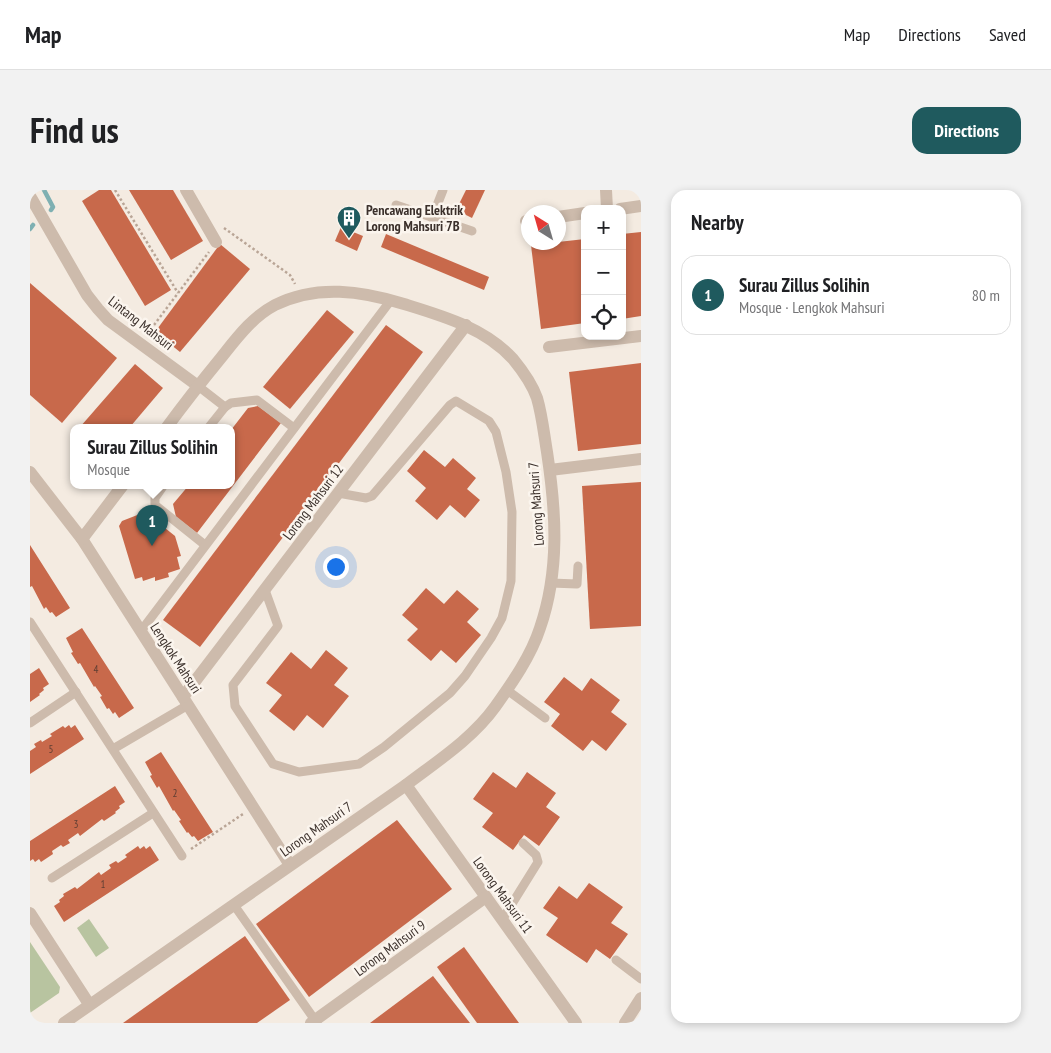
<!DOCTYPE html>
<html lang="en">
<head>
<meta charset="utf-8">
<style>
  body { margin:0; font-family:"PT Sans Narrow",sans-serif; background:#f2f2f2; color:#202124 }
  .controls { position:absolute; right:15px; top:15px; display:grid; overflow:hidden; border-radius:10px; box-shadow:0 2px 8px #0003 }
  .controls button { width:45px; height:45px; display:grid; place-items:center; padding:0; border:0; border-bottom:1px solid #e0e0e0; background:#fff; color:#202124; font:25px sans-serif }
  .compass { position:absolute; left:491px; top:15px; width:45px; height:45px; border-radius:50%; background:#fff; box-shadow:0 2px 8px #0003; rotate:323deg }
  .you { position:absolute; left:305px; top:376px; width:18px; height:18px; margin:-12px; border:4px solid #fff; border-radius:50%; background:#1a73e8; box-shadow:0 0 0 8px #1a73e833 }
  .badge { display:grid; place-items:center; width:32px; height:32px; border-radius:50%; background:#1f5a5e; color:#fff; font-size:16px; font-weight:700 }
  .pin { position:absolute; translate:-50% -41px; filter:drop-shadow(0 1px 2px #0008) }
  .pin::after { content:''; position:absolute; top:26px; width:18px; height:15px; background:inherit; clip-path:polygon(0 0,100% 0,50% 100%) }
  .popup { position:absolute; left:40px; top:234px; width:165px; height:65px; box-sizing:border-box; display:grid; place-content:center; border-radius:10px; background:#fff; filter:drop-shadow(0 1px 4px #0005); font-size:16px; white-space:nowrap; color:#757577 }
  .popup b { font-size:19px; color:#202124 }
  .popup::after { content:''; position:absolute; left:50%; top:100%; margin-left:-10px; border:10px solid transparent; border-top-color:#fff }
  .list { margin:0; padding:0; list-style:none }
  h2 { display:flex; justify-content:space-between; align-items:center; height:65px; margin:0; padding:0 20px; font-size:21px }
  h2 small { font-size:16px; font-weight:400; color:#757577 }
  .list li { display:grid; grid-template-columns:32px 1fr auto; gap:15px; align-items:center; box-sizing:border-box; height:80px; margin:0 10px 10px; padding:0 10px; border:1px solid #e0e0e0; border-radius:15px }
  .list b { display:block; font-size:19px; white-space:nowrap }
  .list p { margin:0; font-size:16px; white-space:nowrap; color:#757577 }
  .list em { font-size:16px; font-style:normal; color:#757577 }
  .icon { flex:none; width:28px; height:28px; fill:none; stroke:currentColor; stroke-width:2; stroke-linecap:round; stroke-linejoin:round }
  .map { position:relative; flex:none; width:611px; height:833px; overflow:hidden; border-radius:15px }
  header { display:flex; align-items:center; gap:30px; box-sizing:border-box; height:70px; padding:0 25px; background:#fff; border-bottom:1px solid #e0e0e0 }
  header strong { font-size:24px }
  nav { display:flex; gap:28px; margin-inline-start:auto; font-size:18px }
  .intro { display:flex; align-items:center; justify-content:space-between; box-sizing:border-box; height:120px; padding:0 30px }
  h1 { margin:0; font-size:35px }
  .button { padding:12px 22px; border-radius:15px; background:#1f5a5e; color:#fff; font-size:18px; font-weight:700 }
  main { display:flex; gap:30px; padding:0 30px }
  aside { flex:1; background:#fff; border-radius:15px; box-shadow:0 2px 8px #0003 }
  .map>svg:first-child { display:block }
  .green { fill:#b8c4a0 }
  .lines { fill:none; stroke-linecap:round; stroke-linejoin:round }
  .stream { stroke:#7fb0b2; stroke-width:4.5 }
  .building { fill:#c8694b }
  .path { stroke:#b9a596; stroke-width:2.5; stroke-dasharray:2.5 2.5; stroke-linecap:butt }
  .service { stroke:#cdbbac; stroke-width:9 }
  .minor { stroke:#cdbbac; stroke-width:12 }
  .labels { text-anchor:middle; stroke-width:5; stroke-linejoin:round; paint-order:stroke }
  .number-label { font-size:11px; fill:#5e3e33 }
  .poi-label { font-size:14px; font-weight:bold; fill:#3b302b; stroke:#fbf5ee; text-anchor:start }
  .street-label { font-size:14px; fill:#3b302b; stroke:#fbf5ee }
</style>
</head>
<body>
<header>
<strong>Map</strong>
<nav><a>Map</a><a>Directions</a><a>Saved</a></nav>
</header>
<div class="intro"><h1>Find us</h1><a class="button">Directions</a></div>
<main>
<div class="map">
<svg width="611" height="833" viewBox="0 0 611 833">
  <rect width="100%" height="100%" fill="#f4ebe1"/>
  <!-- green -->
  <g class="green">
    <polygon points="59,729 79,758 66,767 47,738"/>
    <polygon points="0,752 30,797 29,803 0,823"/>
  </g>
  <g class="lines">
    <!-- stream -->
    <g class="stream">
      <polyline points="14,0 23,17 21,20"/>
      <polyline points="0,39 3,35"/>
    </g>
  </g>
  <!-- building -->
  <g class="building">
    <polygon points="69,0 81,0 141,100 115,116 52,11"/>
    <polygon points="99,0 143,0 173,51 141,70"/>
    <polygon points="436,0 455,0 442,28 426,20"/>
    <polygon points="311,37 333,46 327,61 305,51"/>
    <polygon points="611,42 611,126 592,129 592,44"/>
    <polygon points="356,44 459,87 454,100 351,57"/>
    <polygon points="555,49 555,133 511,139 501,55"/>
    <polygon points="190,54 220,79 150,162 125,142"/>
    <polygon points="0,93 87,168 32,233 0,205"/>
    <polygon points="297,120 324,142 260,219 233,197"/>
    <polygon points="356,135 393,162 170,457 133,430"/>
    <polygon points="611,173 611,254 548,261 539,182"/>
    <polygon points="105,174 133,198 100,237 50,237"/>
    <polygon points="228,216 251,233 167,343 146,327 143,314 159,295 201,295 201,240 218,218"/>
    <polygon points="394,260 415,277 423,268 446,288 437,299 450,310 435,328 420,315 407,330 385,311 396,298 377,281"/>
    <polygon points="611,292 611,436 560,439 552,296"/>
    <polygon points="115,322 145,346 151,366 147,367 150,379 138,383 139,387 125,391 125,387 113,391 112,387 105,389 89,336 92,331"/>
    <polygon points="0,355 40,418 26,427 22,422 20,423 16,417 14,419 2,396 0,397"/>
    <polygon points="396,398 414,414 427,400 449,419 437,432 451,445 426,473 411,460 401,471 377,450 388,439 372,425"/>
    <polygon points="52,438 104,518 89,528 85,522 83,524 79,518 77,519 70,507 72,506 65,496 64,497 50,473 48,474 41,463 43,462 36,448"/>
    <polygon points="296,460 318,478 304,495 319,506 293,538 277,525 264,541 239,521 252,505 236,493 261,462 281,479"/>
    <polygon points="9,478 19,494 13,498 14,500 9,504 10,505 0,512 0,484"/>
    <polygon points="534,487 552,501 561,488 590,510 581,522 597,534 576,561 562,550 553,561 521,536 530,524 514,512"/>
    <polygon points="39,535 41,538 45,535 54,549 0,584 0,561 6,557 4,554 11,550 12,552 22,546 20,544 33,536 35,538"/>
    <polygon points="131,562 183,642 168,651 164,646 162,647 158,642 157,643 149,631 151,630 144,620 143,621 129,596 127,598 120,586 122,585 115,572"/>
    <polygon points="463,582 486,598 497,582 526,603 516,617 530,627 509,656 494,645 483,660 452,637 463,623 443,609"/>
    <polygon points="85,596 95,612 89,616 90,618 85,622 86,623 74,631 72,629 50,646 48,643 38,650 40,653 33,657 31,655 22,661 23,664 11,672 9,669 5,672 3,669 0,671 0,651"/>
    <polygon points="367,630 422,699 279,807 226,734"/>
    <polygon points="108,656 110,659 114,656 116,659 120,656 129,670 34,732 24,716 30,712 29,710 34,706 33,704 45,697 47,699 69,682 71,685 81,678 79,675 86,671 88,673 97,667 95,665"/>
    <polygon points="559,693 593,717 581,733 598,744 580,769 566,759 557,773 516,745 528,728 513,718 529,696 547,709"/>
    <polygon points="215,746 260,810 227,833 93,833"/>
    <polygon points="434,757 489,833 447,833 407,777"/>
    <polygon points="403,786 440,833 340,833"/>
  </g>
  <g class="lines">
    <!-- path -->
    <g class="path">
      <polyline points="85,0 148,103"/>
      <polyline points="194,38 260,85 265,94"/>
      <polyline points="118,143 179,62"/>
      <polyline points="161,659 213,624"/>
    </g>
    <!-- service -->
    <g class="service">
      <polyline points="366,15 442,41"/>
      <polyline points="402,28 413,0"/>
      <polyline points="168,196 195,217 179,237"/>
      <polyline points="195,217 201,213 227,210 264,238"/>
      <polyline points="134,295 125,308 125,315 175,355"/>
      <polyline points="521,393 547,394 548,376"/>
      <polyline points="235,400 248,436 203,495 205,516 243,574 269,582 329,574 354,557 420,503 435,486 461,448 472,428 481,391 482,322 476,282 466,242 459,231 426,211 420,215 342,306 336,308 308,303"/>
      <polyline points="0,432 152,666"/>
      <polyline points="111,441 361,110"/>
      <polyline points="477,500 515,528"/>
      <polyline points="0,533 46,502"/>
      <polyline points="83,559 158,515"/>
      <polyline points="22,688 123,623"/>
      <polyline points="204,715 287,833"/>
      <polyline points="472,730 508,672 506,665 493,653"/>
      <polyline points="586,770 611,789"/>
    </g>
    <!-- minor -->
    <g class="minor">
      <polyline points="156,0 186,52"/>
      <polyline points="576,0 577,19"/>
      <polyline points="0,6 57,105 68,119 78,130 168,196"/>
      <polyline points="590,19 611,16"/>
      <polyline points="528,27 555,23"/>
      <polyline points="496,31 498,31"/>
      <polyline points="519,157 611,146"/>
      <polyline points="520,280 611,269"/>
      <polyline points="0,282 52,349 260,675"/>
      <polyline points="52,349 93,295"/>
      <polyline points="153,507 436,135"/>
      <polyline points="376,595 546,833"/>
      <polyline points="0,723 59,814"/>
      <path d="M34,833L376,595C406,572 442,549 465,517C482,493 501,466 510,438C530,380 526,321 517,262C514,244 512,225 507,208C502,194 492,180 483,169C455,138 413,126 374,114C332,101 287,94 245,115C222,127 206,149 190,169C172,191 154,214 137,237"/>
      <polyline points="281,833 456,707"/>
      <polyline points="595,833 611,808"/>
    </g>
  </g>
  <!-- icons -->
  <defs>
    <symbol id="building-pin" viewBox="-11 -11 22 30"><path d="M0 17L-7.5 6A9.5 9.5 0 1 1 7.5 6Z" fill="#1f5a5e" stroke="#fbf5ee"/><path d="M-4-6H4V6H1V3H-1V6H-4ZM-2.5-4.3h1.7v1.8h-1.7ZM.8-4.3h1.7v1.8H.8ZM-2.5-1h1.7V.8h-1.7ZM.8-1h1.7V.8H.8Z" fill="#fff"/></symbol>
  </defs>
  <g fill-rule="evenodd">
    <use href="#building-pin" x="305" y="14" width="28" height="38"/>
  </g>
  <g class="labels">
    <!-- number labels -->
    <g class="number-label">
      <text x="66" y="483">4</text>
      <text x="21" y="563">5</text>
      <text x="145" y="607">2</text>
      <text x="46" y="638">3</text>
      <text x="73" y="698">1</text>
    </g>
    <!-- poi labels -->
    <g class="poi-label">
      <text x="336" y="25">Pencawang Elektrik<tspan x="336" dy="16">Lorong Mahsuri 7B</tspan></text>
    </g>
    <!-- street labels -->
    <g class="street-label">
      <text transform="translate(111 133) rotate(38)" y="5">Lintang Mahsuri</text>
      <text transform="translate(283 312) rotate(-53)" y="5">Lorong Mahsuri 12</text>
      <text transform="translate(506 314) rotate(-94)" y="5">Lorong Mahsuri 7</text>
      <text transform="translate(146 468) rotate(57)" y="5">Lengkok Mahsuri</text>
      <text transform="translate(286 639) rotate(-35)" y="5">Lorong Mahsuri 7</text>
      <text transform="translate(473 705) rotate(54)" y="5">Lorong Mahsuri 11</text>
      <text transform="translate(360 758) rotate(-36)" y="5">Lorong Mahsuri 9</text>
    </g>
  </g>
</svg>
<div class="controls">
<button>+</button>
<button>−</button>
<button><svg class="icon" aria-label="locate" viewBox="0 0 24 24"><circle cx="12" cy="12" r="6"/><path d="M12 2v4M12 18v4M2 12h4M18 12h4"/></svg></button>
</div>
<svg class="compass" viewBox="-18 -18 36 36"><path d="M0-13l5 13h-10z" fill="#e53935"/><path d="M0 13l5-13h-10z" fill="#757577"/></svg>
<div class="you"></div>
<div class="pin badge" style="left:122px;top:356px">1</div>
<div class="popup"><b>Surau Zillus Solihin</b>Mosque</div>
</div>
<aside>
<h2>Nearby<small></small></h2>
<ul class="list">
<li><span class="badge">1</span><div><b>Surau Zillus Solihin</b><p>Mosque · Lengkok Mahsuri</p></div><em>80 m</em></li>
</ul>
</aside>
</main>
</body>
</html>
